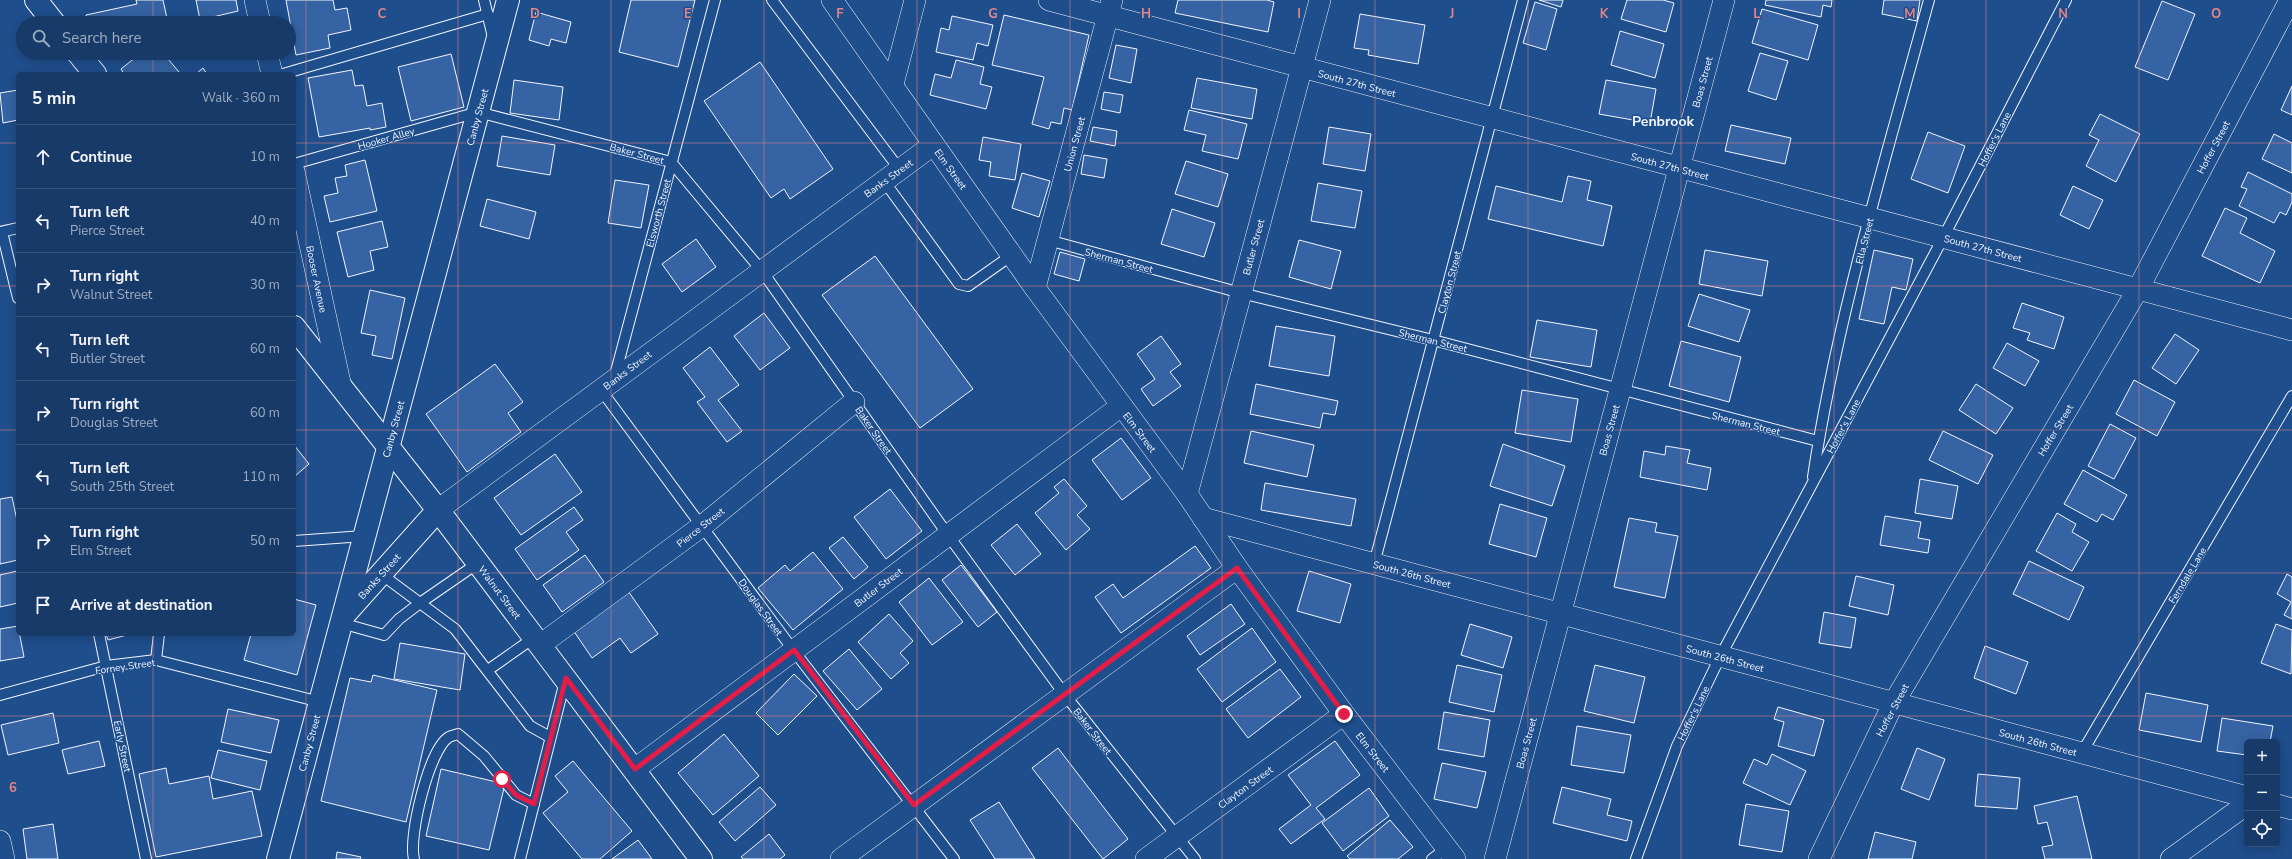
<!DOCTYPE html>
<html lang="en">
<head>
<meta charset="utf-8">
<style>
  body { margin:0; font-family:"Nunito Sans",sans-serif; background:#20416f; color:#f1f3f6 }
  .controls { position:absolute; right:12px; bottom:12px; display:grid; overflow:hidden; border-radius:6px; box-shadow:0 2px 10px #0003 }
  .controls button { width:36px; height:36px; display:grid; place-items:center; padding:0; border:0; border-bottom:1px solid #36547d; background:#173a69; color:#f1f3f6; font:20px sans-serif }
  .stop { position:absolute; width:12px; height:12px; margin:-9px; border:3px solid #e11d48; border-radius:50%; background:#fff }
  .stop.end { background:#e11d48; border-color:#fff; box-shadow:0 1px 4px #0008 }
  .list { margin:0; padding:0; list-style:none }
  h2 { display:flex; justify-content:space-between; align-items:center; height:52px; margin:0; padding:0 16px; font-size:17px }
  h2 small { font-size:13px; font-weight:400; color:#9eadc0 }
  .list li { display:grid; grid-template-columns:26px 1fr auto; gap:12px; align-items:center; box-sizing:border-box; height:64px; padding:0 16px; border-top:1px solid #36547d }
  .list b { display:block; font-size:15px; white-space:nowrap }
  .list p { margin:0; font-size:13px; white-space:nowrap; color:#9eadc0 }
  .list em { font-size:13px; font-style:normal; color:#9eadc0 }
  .icon { flex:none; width:22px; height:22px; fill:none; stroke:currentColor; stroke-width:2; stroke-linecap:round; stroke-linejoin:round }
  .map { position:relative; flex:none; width:2292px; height:859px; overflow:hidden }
  .search { position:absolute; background:#173a69; box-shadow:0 2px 10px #0003; left:16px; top:16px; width:280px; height:44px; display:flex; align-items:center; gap:10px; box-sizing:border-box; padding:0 14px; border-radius:22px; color:#9eadc0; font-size:15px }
  .panel { position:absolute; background:#173a69; box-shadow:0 2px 10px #0003; left:16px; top:72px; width:280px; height:564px; border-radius:6px }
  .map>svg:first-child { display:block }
  .building { fill:#3563a3; stroke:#f2f6ff }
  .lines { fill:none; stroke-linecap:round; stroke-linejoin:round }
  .lane-casing { stroke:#f2f6ff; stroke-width:12 }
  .street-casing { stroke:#f2f6ff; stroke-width:22 }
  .secondary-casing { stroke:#f2f6ff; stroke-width:24 }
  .primary-casing { stroke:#f2f6ff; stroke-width:24 }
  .lane { stroke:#1f4e8c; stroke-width:10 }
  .street { stroke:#1f4e8c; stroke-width:21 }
  .secondary { stroke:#1f4e8c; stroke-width:22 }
  .primary { stroke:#1f4e8c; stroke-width:22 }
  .route { stroke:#e11d48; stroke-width:5 }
  .grid { fill:none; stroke:#e38589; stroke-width:1; stroke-opacity:0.55 }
  .labels { text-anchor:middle; stroke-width:3; stroke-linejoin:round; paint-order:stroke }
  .street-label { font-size:10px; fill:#f2f6ff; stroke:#1f4e8c }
  .district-label { font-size:14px; font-weight:bold; fill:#f2f6ff; stroke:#1f4e8c }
  .grid-label { font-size:13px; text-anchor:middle; font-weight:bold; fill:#e38589; stroke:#1f4e8c; stroke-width:3; stroke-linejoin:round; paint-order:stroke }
</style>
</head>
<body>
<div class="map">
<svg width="2292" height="859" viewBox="0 0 2292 859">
  <rect width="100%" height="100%" fill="#1f4e8c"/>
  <!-- building -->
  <g class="building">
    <polygon points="136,0 163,0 168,23 88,23 86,15 137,4"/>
    <polygon points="196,0 236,0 238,11 200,20"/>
    <polygon points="286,0 333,0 335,10 347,8 351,30 328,35 330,48 296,55"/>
    <polygon points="631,0 695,0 678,67 619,52"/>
    <polygon points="1178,0 1267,0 1274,2 1268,32 1175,13"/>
    <polygon points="1539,0 1563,0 1561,7"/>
    <polygon points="1627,0 1663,0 1674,3 1666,32 1621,19"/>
    <polygon points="1766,0 1832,0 1831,7 1823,5 1821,17 1765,5"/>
    <polygon points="1884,0 1920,0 1917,21 1882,14"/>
    <polygon points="2162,1 2195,14 2168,80 2135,67"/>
    <polygon points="1535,2 1557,9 1546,50 1523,43"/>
    <polygon points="1762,9 1818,25 1808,60 1752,43"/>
    <polygon points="536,12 571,22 566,43 551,39 549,46 529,40"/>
    <polygon points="1360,14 1425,25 1418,64 1368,55 1369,50 1354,48"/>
    <polygon points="1004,15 1089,35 1072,110 1064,108 1061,124 1051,122 1049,129 1032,124 1044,77 992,65"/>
    <polygon points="952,16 993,25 988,46 977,43 973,60 936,52 941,28 949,30"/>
    <polygon points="1620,31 1664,44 1655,78 1611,65"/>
    <polygon points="1116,45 1137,49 1131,83 1109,78"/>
    <polygon points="141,53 163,53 179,72 177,74 124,74 121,69"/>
    <polygon points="1760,53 1788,61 1776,100 1748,91"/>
    <polygon points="451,54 464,107 411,121 398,67"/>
    <polygon points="956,60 984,67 980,84 992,87 986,109 930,95 935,74 951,78"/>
    <polygon points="760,62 833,169 790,199 784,189 771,198 704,101"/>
    <polygon points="203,68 207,74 196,74"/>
    <polygon points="352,70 355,86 363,85 367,106 382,103 386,127 370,130 370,128 319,137 308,78"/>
    <polygon points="1197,78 1257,89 1252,119 1191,108"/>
    <polygon points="514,80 563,87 559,120 510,113"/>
    <polygon points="1606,80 1656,89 1650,123 1599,114"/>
    <polygon points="2292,86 2292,115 2281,110"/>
    <polygon points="18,90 18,120 3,123 0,93"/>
    <polygon points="1104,92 1123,95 1120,113 1101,109"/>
    <polygon points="1189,110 1247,124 1238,159 1202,151 1206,135 1184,130"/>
    <polygon points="2100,114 2140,134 2116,182 2086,166 2099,140 2089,135"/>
    <polygon points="1731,125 1791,138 1785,164 1725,151"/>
    <polygon points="1093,127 1117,131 1115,146 1090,141"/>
    <polygon points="1329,127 1371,134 1365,171 1323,164"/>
    <polygon points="1928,132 1965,146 1948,193 1911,179"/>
    <polygon points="2274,134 2292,143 2292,173 2262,159"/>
    <polygon points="502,136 555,145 550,175 497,166"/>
    <polygon points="983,137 1021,144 1015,180 989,176 991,162 979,160"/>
    <polygon points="1084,155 1107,159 1104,178 1081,174"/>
    <polygon points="365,160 377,211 330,222 324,196 338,193 335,178 347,176 345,165"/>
    <polygon points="1186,161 1228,174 1218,207 1175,194"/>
    <polygon points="2248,172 2292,194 2292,202 2286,215 2280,212 2274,223 2239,206 2247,189 2241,187"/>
    <polygon points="1022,173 1050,181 1039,217 1012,208"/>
    <polygon points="1568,176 1591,181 1587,200 1612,206 1603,246 1488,219 1496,186 1562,202"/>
    <polygon points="615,180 649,185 641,228 608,223"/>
    <polygon points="1318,183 1362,191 1355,228 1311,221"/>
    <polygon points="2073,186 2103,200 2089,229 2060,215"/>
    <polygon points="487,199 536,212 529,239 480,226"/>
    <polygon points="2225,208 2247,218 2240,233 2275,251 2260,283 2202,256"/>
    <polygon points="1172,209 1215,223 1204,257 1161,244"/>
    <polygon points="382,221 388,247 370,251 374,270 348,277 337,232"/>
    <polygon points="696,239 716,267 682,292 662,264"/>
    <polygon points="1299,240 1341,251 1331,289 1289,277"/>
    <polygon points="1705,250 1768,261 1762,296 1699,284"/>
    <polygon points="1874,250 1913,259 1906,290 1892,287 1884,324 1859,319"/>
    <polygon points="1060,252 1085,259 1079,281 1054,274"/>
    <polygon points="875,256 973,389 920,428 822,295"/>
    <polygon points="370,290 405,298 392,359 372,355 376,336 361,333"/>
    <polygon points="1699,294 1750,310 1739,342 1688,326"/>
    <polygon points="2022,303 2064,317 2054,349 2027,340 2030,333 2013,328"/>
    <polygon points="764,313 790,348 760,370 734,336"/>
    <polygon points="1537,320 1597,330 1591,367 1530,357"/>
    <polygon points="1276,326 1335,336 1329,376 1269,366"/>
    <polygon points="2175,334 2199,350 2176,384 2152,368"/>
    <polygon points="1161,336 1181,364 1170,372 1181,386 1153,406 1141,389 1155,379 1137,354"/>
    <polygon points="1681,341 1741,357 1729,402 1669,386"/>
    <polygon points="2007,343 2039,361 2025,386 1993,368"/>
    <polygon points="710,347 739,385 718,400 742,431 727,442 697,402 705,397 683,368"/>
    <polygon points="495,364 523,402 508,413 521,432 467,472 426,414"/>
    <polygon points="2134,380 2175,402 2157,436 2116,414"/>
    <polygon points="1256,384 1338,401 1335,415 1323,413 1320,428 1250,414"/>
    <polygon points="1976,384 2013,408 1996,434 1959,410"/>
    <polygon points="1522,390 1578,399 1571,442 1515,433"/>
    <polygon points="2110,424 2136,438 2114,479 2088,466"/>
    <polygon points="1251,431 1314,445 1307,477 1244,463"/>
    <polygon points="1943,431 1993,455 1978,484 1929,460"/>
    <polygon points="1121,438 1151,478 1122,500 1092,460"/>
    <polygon points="1503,444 1565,466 1552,506 1490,486"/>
    <polygon points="294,445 309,464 294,477"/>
    <polygon points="1666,446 1690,450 1687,463 1711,468 1707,490 1640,477 1644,451 1665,455"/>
    <polygon points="555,454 582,492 521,535 494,498"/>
    <polygon points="2083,470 2127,495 2113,520 2102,514 2097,522 2064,504"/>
    <polygon points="1064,479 1087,506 1077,515 1090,529 1066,550 1035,513 1059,493 1054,487"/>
    <polygon points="1920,479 1958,486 1952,519 1915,513"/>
    <polygon points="1265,483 1356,499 1351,526 1261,510"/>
    <polygon points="890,489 922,531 886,559 854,517"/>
    <polygon points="12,497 18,525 18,560 0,564 0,499"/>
    <polygon points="1500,504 1547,518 1536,557 1489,544"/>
    <polygon points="574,507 583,520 566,532 579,550 537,580 515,549"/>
    <polygon points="2057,513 2076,524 2072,532 2089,542 2072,571 2036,551"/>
    <polygon points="1885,516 1921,522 1918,538 1930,540 1928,553 1880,545"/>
    <polygon points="1629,518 1657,523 1655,532 1678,536 1665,598 1614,587"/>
    <polygon points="1017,524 1041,554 1015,575 991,545"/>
    <polygon points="843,537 868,567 854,579 829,548"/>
    <polygon points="1195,546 1211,568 1121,633 1095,597 1113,584 1123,598"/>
    <polygon points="813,552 843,589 793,630 758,588 785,565 790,571"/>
    <polygon points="585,555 604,582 562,612 543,585"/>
    <polygon points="2029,561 2084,587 2069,620 2013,594"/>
    <polygon points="961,565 997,612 978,627 942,580"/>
    <polygon points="17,571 18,603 0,607 0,575"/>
    <polygon points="1309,571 1351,584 1340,623 1297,611"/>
    <polygon points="2287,574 2292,577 2292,619 2284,615 2291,602 2277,594"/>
    <polygon points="1856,576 1894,585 1888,615 1849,606"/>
    <polygon points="929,578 963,622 932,645 899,602"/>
    <polygon points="626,588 658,634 631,653 620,638 592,658 571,627"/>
    <polygon points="294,599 316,605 297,675 244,660 251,634 294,634"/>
    <polygon points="1231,604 1245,624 1200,655 1187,636"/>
    <polygon points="1824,612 1856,618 1851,648 1819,643"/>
    <polygon points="889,614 913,641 900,653 909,663 891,679 858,642"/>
    <polygon points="1470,624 1512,637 1503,668 1461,655"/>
    <polygon points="2276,624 2292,630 2291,674 2261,663"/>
    <polygon points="18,626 24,657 0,661 0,629"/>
    <polygon points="1252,628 1276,662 1222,702 1197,669"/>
    <polygon points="106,634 131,634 108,640"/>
    <polygon points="400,643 465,654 460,690 394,679"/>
    <polygon points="1985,646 2028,662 2016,694 1974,678"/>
    <polygon points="849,649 882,689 857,710 823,671"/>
    <polygon points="1457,665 1502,675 1494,712 1449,702"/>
    <polygon points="1595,665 1645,677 1634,723 1584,711"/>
    <polygon points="1280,669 1301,697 1248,738 1226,709"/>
    <polygon points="794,674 817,696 778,735 756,713"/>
    <polygon points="373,675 437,690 406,822 321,801 350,678 371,682"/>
    <polygon points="2146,693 2208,705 2201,742 2139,730"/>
    <polygon points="1778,707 1824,720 1814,756 1778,746 1784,722 1774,719"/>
    <polygon points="228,709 279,720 271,753 221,742"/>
    <polygon points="1444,712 1490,720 1484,757 1438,749"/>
    <polygon points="53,713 59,743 8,755 1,725"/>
    <polygon points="2222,718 2273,726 2270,742 2247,742 2247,755 2217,751"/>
    <polygon points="1577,726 1631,735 1624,773 1571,765"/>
    <polygon points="724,734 759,776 713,815 678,773"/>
    <polygon points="99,741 105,766 68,774 62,750"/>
    <polygon points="1335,741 1360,775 1316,808 1325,819 1291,844 1279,829 1311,805 1288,775"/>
    <polygon points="1058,748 1128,839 1103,859 1032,768"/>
    <polygon points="1917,748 1945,759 1929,800 1901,789"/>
    <polygon points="218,750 267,761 260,790 211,778"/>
    <polygon points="1772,754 1806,771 1790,805 1743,783 1754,759 1767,765"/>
    <polygon points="573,761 632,831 600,859 582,859 543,813 568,792 555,776"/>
    <polygon points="1442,763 1486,772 1477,808 1434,799"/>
    <polygon points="166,768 169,784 209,776 213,799 252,791 262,836 156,857 139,774"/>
    <polygon points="441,769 505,784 489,850 426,836"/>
    <polygon points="1978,774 2020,778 2017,809 1975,806"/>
    <polygon points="760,787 776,805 735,841 719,822"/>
    <polygon points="1562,787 1611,799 1607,815 1632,821 1627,841 1553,823"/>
    <polygon points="1369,788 1389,816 1343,851 1322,823"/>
    <polygon points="2077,796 2092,859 2045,859 2042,847 2053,845 2047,822 2038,824 2034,806"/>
    <polygon points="999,802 1035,859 995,859 970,820"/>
    <polygon points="1746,804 1789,811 1782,852 1739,845"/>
    <polygon points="1390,820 1413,847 1398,859 1350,859 1347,856"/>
    <polygon points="53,824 58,859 27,859 23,829"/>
    <polygon points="1875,832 1916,842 1912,859 1868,859"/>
    <polygon points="769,834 785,855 780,859 743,859 741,857"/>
    <polygon points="638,840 652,859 612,859"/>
    <polygon points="337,852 361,857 360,859 336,859"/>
  </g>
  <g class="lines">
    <defs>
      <g id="lane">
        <polyline points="484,0 493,37"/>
        <polyline points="772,0 900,170"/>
        <polyline points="283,74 488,14"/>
        <polyline points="294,164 478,112 671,162 762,271 948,535 1065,695 1195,859"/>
        <polyline points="884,181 959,284 968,286 1012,255"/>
        <polyline points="0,232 18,228"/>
        <polyline points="2,232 18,298"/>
        <polyline points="1048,240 1241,293 1433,340 1818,441"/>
        <polyline points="614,379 715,0"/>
        <polyline points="601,390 794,651 954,859"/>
        <path d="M1813,477C1837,316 1886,158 1929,0"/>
        <polyline points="294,541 364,536"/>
        <polyline points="478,563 420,603 455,629 530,726 550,737"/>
        <polyline points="1374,564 1523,0"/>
        <polyline points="341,623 384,635 399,619 420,603 381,574"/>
        <polyline points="99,634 146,859"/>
        <polyline points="156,660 159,634"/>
        <polyline points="488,670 535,637"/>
        <polyline points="0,695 106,666 156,660 320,702"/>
        <polyline points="2081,754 2292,396"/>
        <path d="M414,859C408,837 429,749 449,737C451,736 455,735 458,734L484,756L516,795L534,804"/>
        <polyline points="520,859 565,681"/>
        <polyline points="1432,859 1447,848"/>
        <polyline points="1636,859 1677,746 1720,657 1943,238 2066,0"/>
      </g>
      <g id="street">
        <polyline points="255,0 260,23"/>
        <polyline points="832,0 1035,288 1187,494 1237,568 1344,714 1455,859"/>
        <polyline points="1049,0 2292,330"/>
        <polyline points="267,53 272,74"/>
        <polyline points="893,84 915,0"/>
        <polyline points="294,171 341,387"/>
        <polyline points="1035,288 1112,0"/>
        <polyline points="1187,494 1320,0"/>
        <polyline points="438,510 933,145"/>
        <polyline points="1203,518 2247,797"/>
        <polyline points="540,645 702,526 854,402"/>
        <polyline points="635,769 1121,406"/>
        <polyline points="2277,805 2292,809"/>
        <polyline points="0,841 4,859"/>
        <polyline points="841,859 1237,568"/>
        <polyline points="1146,859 1344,714"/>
        <polyline points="1495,859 1724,0"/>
        <polyline points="1819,859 1893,704 2138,289 2290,0"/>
        <polyline points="2171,859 2247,804"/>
      </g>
      <g id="secondary">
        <polyline points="345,614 438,510"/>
        <polyline points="278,859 508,0"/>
      </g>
      <g id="primary">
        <polyline points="36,0 54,23"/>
        <polyline points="78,53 95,74"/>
        <polyline points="294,327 438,510 701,859"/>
      </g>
    </defs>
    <!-- lane casing -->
    <use href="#lane" class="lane-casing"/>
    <!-- street casing -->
    <use href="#street" class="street-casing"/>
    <!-- secondary casing -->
    <use href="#secondary" class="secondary-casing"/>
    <!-- primary casing -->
    <use href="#primary" class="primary-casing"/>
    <!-- lane -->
    <use href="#lane" class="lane"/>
    <!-- street -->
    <use href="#street" class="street"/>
    <!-- secondary -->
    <use href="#secondary" class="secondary"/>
    <!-- primary -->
    <use href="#primary" class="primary"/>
  </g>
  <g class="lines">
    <!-- route -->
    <polyline class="route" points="502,779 516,795 534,804 566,678 635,769 794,650 914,805 1237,568 1344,714"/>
  </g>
  <!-- grid -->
  <path class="grid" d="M153,0V23M306,0V859M458,0V859M611,0V859M764,0V859M917,0V859M1070,0V859M1222,0V859M1375,0V859M1528,0V859M1681,0V859M1834,0V859M1986,0V859M2139,0V859M153,53V74M0,143H18M294,143H2292M0,286H18M294,286H2292M0,430H18M294,430H2292M0,573H18M294,573H2292M153,634V859M0,716H2292"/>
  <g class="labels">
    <!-- street labels -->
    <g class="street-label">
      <text transform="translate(1702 82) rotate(-75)" y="4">Boas Street</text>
      <text transform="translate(1357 83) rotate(15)" y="4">South 27th Street</text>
      <text transform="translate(477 117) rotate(-75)" y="4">Canby Street</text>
      <text transform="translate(386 138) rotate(-16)" y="4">Hooker Alley</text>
      <text transform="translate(1994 139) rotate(-63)" y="4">Hoffer's Lane</text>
      <text transform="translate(1074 144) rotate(-75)" y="4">Union Street</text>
      <text transform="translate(2213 147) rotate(-62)" y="4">Hoffer Street</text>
      <text transform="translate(637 153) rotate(15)" y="4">Baker Street</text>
      <text transform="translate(1670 166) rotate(15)" y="4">South 27th Street</text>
      <text transform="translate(951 169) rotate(54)" y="4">Elm Street</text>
      <text transform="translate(888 178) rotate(-36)" y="4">Banks Street</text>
      <text transform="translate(658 213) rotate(-75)" y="4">Elsworth Street</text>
      <text transform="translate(1864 241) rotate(-76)" y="4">Ella Street</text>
      <text transform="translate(1253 247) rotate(-75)" y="4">Butler Street</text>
      <text transform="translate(1983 248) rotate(15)" y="4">South 27th Street</text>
      <text transform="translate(1119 260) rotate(15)" y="4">Sherman Street</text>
      <text transform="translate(317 279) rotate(78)" y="4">Booser Avenue</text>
      <text transform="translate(1449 282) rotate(-75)" y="4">Clayton Street</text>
      <text transform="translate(1433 340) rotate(14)" y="4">Sherman Street</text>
      <text transform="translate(627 370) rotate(-37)" y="4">Banks Street</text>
      <text transform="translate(1746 423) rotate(14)" y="4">Sherman Street</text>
      <text transform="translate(1843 426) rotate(-62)" y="4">Hoffer's Lane</text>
      <text transform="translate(393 429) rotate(-75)" y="4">Canby Street</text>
      <text transform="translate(874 430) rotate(55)" y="4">Baker Street</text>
      <text transform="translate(1609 430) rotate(-75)" y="4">Boas Street</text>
      <text transform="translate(2055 430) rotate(-59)" y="4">Hoffer Street</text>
      <text transform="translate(1140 432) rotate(53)" y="4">Elm Street</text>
      <text transform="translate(700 527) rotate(-38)" y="4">Pierce Street</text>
      <text transform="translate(1412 574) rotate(15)" y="4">South 26th Street</text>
      <text transform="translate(2187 575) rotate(-59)" y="4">Ferndale Lane</text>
      <text transform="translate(379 576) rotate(-48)" y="4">Banks Street</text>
      <text transform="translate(878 587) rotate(-37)" y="4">Butler Street</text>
      <text transform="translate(500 592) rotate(53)" y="4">Walnut Street</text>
      <text transform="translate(761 607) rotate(54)" y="4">Douglas Street</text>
      <text transform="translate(1725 658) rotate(15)" y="4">South 26th Street</text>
      <text transform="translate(125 666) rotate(-8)" y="4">Forney Street</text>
      <text transform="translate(1892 710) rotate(-62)" y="4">Hoffer Street</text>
      <text transform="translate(1693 713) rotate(-64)" y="4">Hoffer's Lane</text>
      <text transform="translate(1093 731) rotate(52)" y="4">Baker Street</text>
      <text transform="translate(2038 742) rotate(15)" y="4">South 26th Street</text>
      <text transform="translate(309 743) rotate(-75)" y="4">Canby Street</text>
      <text transform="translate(1526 743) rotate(-75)" y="4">Boas Street</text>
      <text transform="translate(123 746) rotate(78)" y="4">Early Street</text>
      <text transform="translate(1373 752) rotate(52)" y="4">Elm Street</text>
      <text transform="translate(1245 787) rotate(-36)" y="4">Clayton Street</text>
    </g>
    <!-- district labels -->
    <g class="district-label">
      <text x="1663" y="126">Penbrook</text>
    </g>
  </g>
  <g class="grid-label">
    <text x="382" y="18">C</text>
    <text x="535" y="18">D</text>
    <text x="688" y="18">E</text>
    <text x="840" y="18">F</text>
    <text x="993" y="18">G</text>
    <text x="1146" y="18">H</text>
    <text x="1299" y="18">I</text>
    <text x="1452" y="18">J</text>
    <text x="1604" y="18">K</text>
    <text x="1757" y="18">L</text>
    <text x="1910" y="18">M</text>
    <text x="2063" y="18">N</text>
    <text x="2216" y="18">O</text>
    <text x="13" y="792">6</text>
  </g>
</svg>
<div class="controls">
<button>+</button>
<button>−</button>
<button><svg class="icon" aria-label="locate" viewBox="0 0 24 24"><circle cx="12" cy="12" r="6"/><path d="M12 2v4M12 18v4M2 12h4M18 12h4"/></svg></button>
</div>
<div class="stop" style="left:502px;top:779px"></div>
<div class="stop end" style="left:1344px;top:714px"></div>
<div class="search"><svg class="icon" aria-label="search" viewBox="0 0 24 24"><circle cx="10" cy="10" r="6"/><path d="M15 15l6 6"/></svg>Search here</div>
<section class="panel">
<h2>5 min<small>Walk · 360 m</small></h2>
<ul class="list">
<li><svg class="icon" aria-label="ahead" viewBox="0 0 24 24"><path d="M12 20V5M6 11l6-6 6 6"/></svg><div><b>Continue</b></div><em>10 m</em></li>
<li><svg class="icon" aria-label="left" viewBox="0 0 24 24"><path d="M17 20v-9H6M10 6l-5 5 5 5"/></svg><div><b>Turn left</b><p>Pierce Street</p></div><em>40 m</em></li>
<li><svg class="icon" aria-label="right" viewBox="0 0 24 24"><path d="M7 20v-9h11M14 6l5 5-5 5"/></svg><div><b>Turn right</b><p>Walnut Street</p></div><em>30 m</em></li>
<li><svg class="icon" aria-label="left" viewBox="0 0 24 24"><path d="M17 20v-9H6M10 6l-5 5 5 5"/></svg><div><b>Turn left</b><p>Butler Street</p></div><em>60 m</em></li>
<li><svg class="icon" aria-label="right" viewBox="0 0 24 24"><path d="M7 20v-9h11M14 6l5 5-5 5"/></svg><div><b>Turn right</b><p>Douglas Street</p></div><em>60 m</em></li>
<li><svg class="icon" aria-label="left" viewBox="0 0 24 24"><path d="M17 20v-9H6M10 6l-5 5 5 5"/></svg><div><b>Turn left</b><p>South 25th Street</p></div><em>110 m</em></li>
<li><svg class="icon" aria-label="right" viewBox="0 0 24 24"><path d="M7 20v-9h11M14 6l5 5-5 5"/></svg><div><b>Turn right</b><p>Elm Street</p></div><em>50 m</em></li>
<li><svg class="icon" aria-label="arrive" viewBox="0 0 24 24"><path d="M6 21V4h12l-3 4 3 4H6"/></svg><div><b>Arrive at destination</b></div></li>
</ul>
</section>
</div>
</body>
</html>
